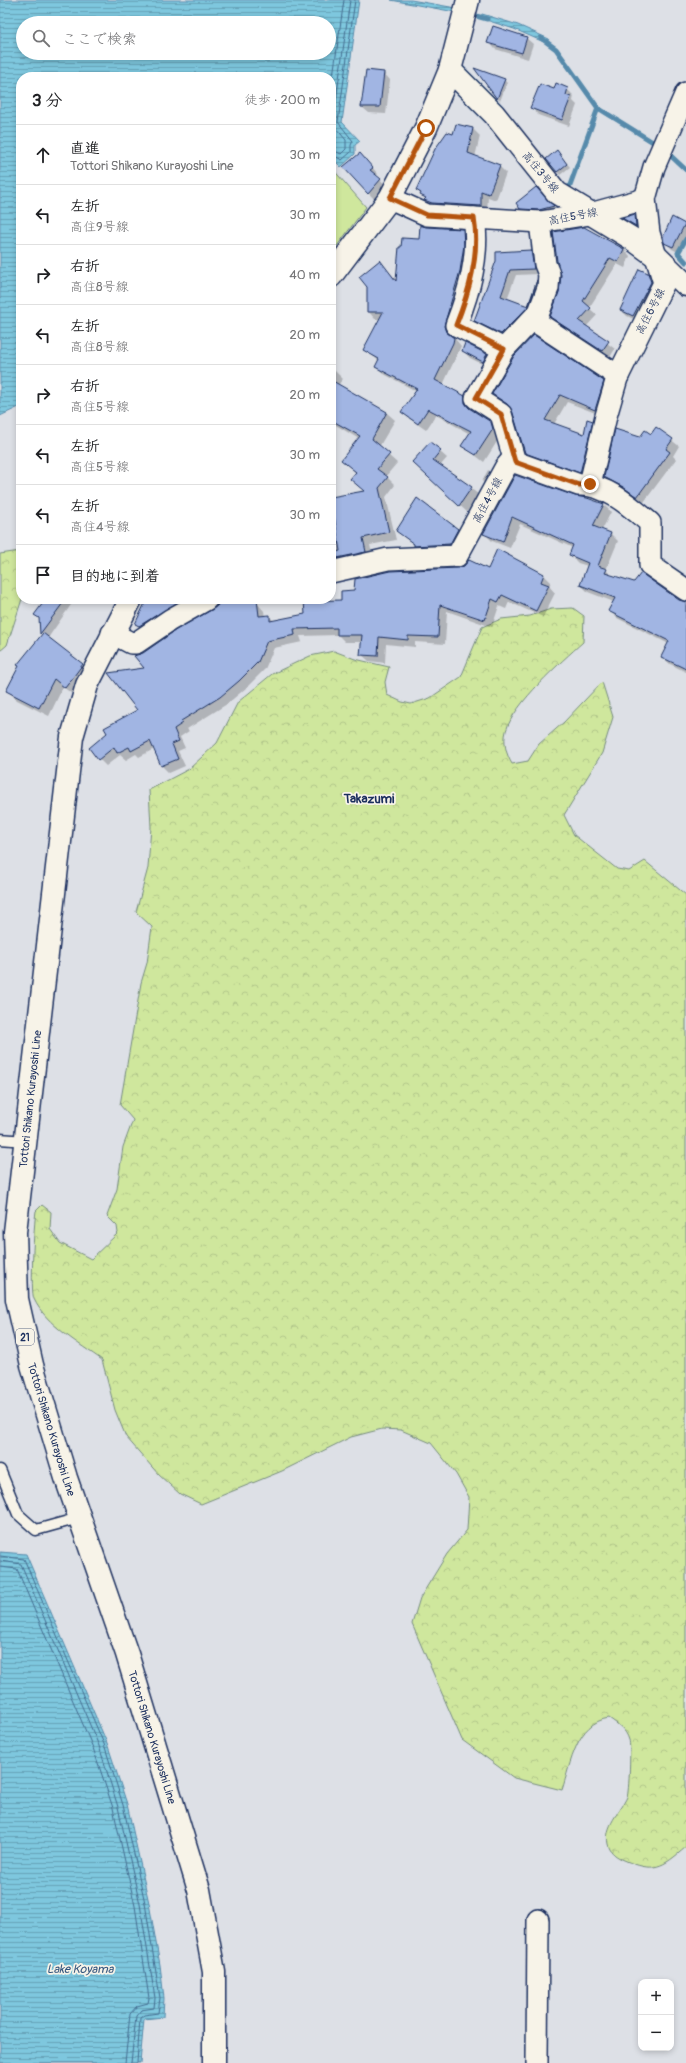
<!DOCTYPE html>
<html lang="ja">
<head>
<meta charset="utf-8">
<style>
  body { margin:0; font-family:Pangolin,"Klee One",sans-serif; background:#f2f2f2; color:#202124 }
  .controls { position:absolute; right:12px; bottom:12px; display:grid; overflow:hidden; border-radius:8px; box-shadow:0 2px 6px #0003 }
  .controls button { width:36px; height:36px; display:grid; place-items:center; padding:0; border:0; border-bottom:1px solid #e0e0e0; background:#fff; color:#202124; font:20px sans-serif }
  .stop { position:absolute; width:12px; height:12px; margin:-9px; border:3px solid #b45309; border-radius:50%; background:#fff }
  .stop.end { background:#b45309; border-color:#fff; box-shadow:0 1px 4px #0008 }
  .list { margin:0; padding:0; list-style:none }
  h2 { display:flex; justify-content:space-between; align-items:center; height:52px; margin:0; padding:0 16px; font-size:17px }
  h2 small { font-size:13px; font-weight:400; color:#757577 }
  .list li { display:grid; grid-template-columns:26px 1fr auto; gap:12px; align-items:center; box-sizing:border-box; height:60px; padding:0 16px; border-top:1px solid #e0e0e0 }
  .list b { display:block; font-size:15px; white-space:nowrap }
  .list p { margin:0; font-size:13px; white-space:nowrap; color:#757577 }
  .list em { font-size:13px; font-style:normal; color:#757577 }
  .icon { flex:none; width:22px; height:22px; fill:none; stroke:currentColor; stroke-width:2; stroke-linecap:round; stroke-linejoin:round }
  .map { position:relative; flex:none; width:686px; height:2063px; overflow:hidden }
  .search { position:absolute; background:#fff; box-shadow:0 2px 6px #0003; left:16px; top:16px; width:320px; height:44px; display:flex; align-items:center; gap:10px; box-sizing:border-box; padding:0 14px; border-radius:22px; color:#757577; font-size:15px }
  .panel { position:absolute; background:#fff; box-shadow:0 2px 6px #0003; left:16px; top:72px; width:320px; height:532px; border-radius:16px }
  .map>svg:first-child { display:block }
  .green { fill:#cfe79d; stroke:#758b7e }
  .forest { fill:url(#forest-crowns); stroke:#758b7e }
  .water { fill:url(#water-rules); stroke:#568aab; fill-rule:evenodd }
  .shadow { fill:#0003 }
  .lines { fill:none; stroke-linecap:round; stroke-linejoin:round }
  .shore { stroke:#436c91; stroke-width:1 }
  .stream { stroke:#568aab; stroke-width:5 }
  .building { fill:#a1b5e3; stroke:#1b2f5e }
  .lane-casing { stroke:#1b2f5e; stroke-width:13 }
  .street-casing { stroke:#1b2f5e; stroke-width:24 }
  .secondary-casing { stroke:#1b2f5e; stroke-width:25 }
  .primary-casing { stroke:#1b2f5e; stroke-width:25 }
  .lane { stroke:#f7f3e8; stroke-width:10 }
  .street { stroke:#f7f3e8; stroke-width:21 }
  .secondary { stroke:#f7f3e8; stroke-width:22 }
  .primary { stroke:#f7f3e8; stroke-width:22 }
  .route { stroke:#b45309; stroke-width:5 }
  .labels { text-anchor:middle; stroke-width:3.5; stroke-linejoin:round; paint-order:stroke }
  .shield { fill:#f7f3e8; stroke:#5d6a87; stroke-width:1 }
  .shield-label { font-size:10px; font-weight:bold; fill:#1b2f5e }
  .street-label { font-size:11px; fill:#1b2f5e; stroke:#f7f3e8 }
  .water-label { font-size:12px; font-style:italic; fill:#34557e; stroke:#f7f3e8 }
  .quarter-label { font-size:13px; font-weight:bold; fill:#1b2f5e; stroke:#f7f3e8 }
</style>
</head>
<body>
<div class="map">
<svg width="686" height="2063" viewBox="0 0 686 2063">
  <defs>
    <pattern id="forest-crowns" width="20" height="18" patternUnits="userSpaceOnUse"><rect width="20" height="18" fill="#cfe79d"/><path d="M2 6a3 3 0 1 1 6 0M12 15a3 3 0 1 1 6 0" fill="none" stroke="#b1c68a"/></pattern>
    <pattern id="water-rules" width="6" height="5" patternUnits="userSpaceOnUse"><rect width="6" height="5" fill="#7ec7de"/><path d="M0 2.5h6" fill="none" stroke="#66a2b7"/></pattern>
  </defs>
  <rect width="100%" height="100%" fill="#dde0e6"/>
  <filter id="ink" filterUnits="userSpaceOnUse"><feTurbulence type="fractalNoise" baseFrequency=".025" numOctaves="2"/><feDisplacementMap in="SourceGraphic" scale="8" xChannelSelector="R" yChannelSelector="G"/><feConvolveMatrix kernelMatrix="1 2 1 2 8 2 1 2 1" color-interpolation-filters="sRGB"/></filter>
  <g filter="url(#ink)">
    <!-- green -->
    <polygon class="green" points="331,167 366,207 331,254"/>
    <!-- forest -->
    <g class="forest">
      <polygon points="20,551 22,599 7,645 0,651 0,554"/>
      <path d="M573,608L584,616L583,642C561,662 514,703 506,731C503,742 506,754 512,764L528,761L539,744L564,722L602,682L613,717L602,753L564,815L574,835L617,869L629,871L645,861L686,895V1847C662,1868 654,1873 624,1860C617,1857 610,1853 608,1844C604,1826 620,1812 627,1797C629,1794 631,1744 629,1740C626,1729 617,1724 609,1718C576,1723 571,1763 562,1790L514,1778L462,1740L412,1624L420,1598L447,1554L467,1530L469,1497L456,1474L431,1443L401,1430L382,1429L351,1437L282,1471L201,1504L180,1494L159,1475L126,1437L115,1410L102,1360C80,1344 46,1325 34,1299C30,1291 34,1224 36,1211L42,1205L51,1212L50,1229L60,1243L91,1259L118,1233L117,1226L107,1216L117,1189L123,1147L133,1120L120,1105L141,983L147,963L152,927L136,912L148,868L151,827L149,790L189,769L217,743L238,702L272,674L310,656L334,651L355,659L389,667L385,682L387,695L402,702L411,704L430,698L461,677L482,627L501,619L530,616L551,609Z"/>
    </g>
    <!-- water -->
    <g class="water">
      <path d="M0,0H359L342,122L360,141L355,145V154L341,167L331,157V77H21V406L0,416ZM23,23H329V53H23Z"/>
      <polygon points="391,0 411,0 456,8 455,12"/>
      <polygon points="482,14 518,25 549,39 546,43 514,29 480,18"/>
      <polygon points="0,1552 26,1554 107,1743 127,1804 149,1903 160,1965 164,1998 163,2017 144,2019 140,2063 0,2063"/>
    </g>
    <!-- shadow -->
    <g class="shadow">
      <polygon points="526,38 533,44 528,59 495,49 489,42"/>
      <polygon points="476,70 504,80 507,83 500,101"/>
      <polygon points="384,73 390,80 386,114 369,113 362,107"/>
      <polygon points="567,89 574,96 573,101 577,105 569,126 538,115 532,108 555,90"/>
      <polygon points="457,126 473,129 480,136 475,157 499,166 506,173 496,200 488,197 487,213 432,206 417,190 453,136"/>
      <polygon points="560,155 570,167 560,175 547,159"/>
      <polygon points="366,160 378,174 376,176 386,185 374,199 345,168"/>
      <polygon points="543,195 560,213 527,215 520,208"/>
      <polygon points="634,215 641,222 642,232 624,218"/>
      <polygon points="673,219 686,226 686,242 680,253 672,249 665,242"/>
      <polygon points="426,228 463,230 470,238 467,279 451,334 461,346 443,385 464,396 472,404 472,411 490,422 498,430 500,437 484,462 463,446 470,434 436,415 426,430 410,419 402,412 416,391 384,374 376,367 379,361 364,349 380,319 375,319 368,311 380,261 397,281"/>
      <polygon points="624,249 630,256 625,268 617,264 589,308 597,315 586,327 615,349 610,357 558,323 551,317 560,292 562,275"/>
      <polygon points="531,251 537,256 539,274 516,275 507,299 529,307 537,282 542,287 534,311 508,339 481,326 475,320 498,261"/>
      <polygon points="648,274 655,281 640,322 627,316 621,310"/>
      <polygon points="466,344 487,355 493,362 490,368 470,358 463,351"/>
      <polygon points="331,367 343,379 338,385 387,413 395,420 379,447 397,463 386,476 395,485 386,497 396,540 370,545 373,559 346,566 338,558 333,535 331,536 331,498 365,492 356,473 342,460 359,439 334,424 331,427"/>
      <polygon points="603,382 610,389 603,416 567,402 554,424 585,435 592,422 599,429 588,479 533,460 526,452 512,409 493,394"/>
      <polygon points="656,428 679,446 673,456 676,459 644,502 612,484 605,477 641,438 651,436"/>
      <polygon points="431,444 447,458 440,466 478,494 467,512 420,469"/>
      <polygon points="488,470 493,474 485,484 482,481"/>
      <polygon points="515,476 575,497 603,504 611,512 602,530 611,534 618,541 606,570 613,577 686,603 686,672 670,664 662,657 669,644 617,618 610,611 614,602 588,592 581,585 588,566 578,563 570,555 573,548 520,524 510,548 492,541 484,533"/>
      <polygon points="397,530 457,530 464,537 456,551 422,552"/>
      <polygon points="488,570 544,575 551,582 549,586 555,593 543,617 509,602 506,609 499,606 492,627 447,611 445,644 415,642 415,647 386,644 385,663 369,661 361,654 362,642 345,642 338,635 300,636 302,642 274,648 265,669 246,688 227,704 187,729 189,731 180,737 185,748 178,751 185,766 169,773 162,766 154,749 139,757 136,754 126,760 120,755 106,766 99,759 139,711 146,669 143,654 214,610 218,604 257,603 264,611 265,617 269,616 274,621 306,615 342,601"/>
      <polygon points="47,599 75,599 48,638 92,674 75,696 63,687 49,716 17,700 7,690 42,636 40,619 35,615"/>
      <polygon points="149,599 200,599 143,630 136,624"/>
    </g>
    <g class="lines">
      <!-- shore -->
      <g class="shore">
        <polyline points="331,90 344,0"/>
        <polyline points="331,149 341,154 346,149 346,140 335,127 333,122 350,0"/>
        <polyline points="331,154 342,160 351,152 351,145 353,141 338,122 355,0"/>
        <polyline points="0,1556 24,1559 104,1744 123,1805 145,1903 160,1998 158,2013 144,2015 140,2018 137,2063"/>
        <polyline points="0,1561 21,1564 99,1746 118,1807 140,1904 155,1998 154,2008 141,2010 136,2016 131,2063"/>
        <polyline points="0,1567 17,1569 93,1748 113,1808 135,1906 149,1998 148,2003 137,2006 130,2014 125,2063"/>
      </g>
      <!-- stream -->
      <g class="stream">
        <polyline points="469,14 487,19"/>
        <polyline points="541,38 556,49 598,108 656,144"/>
        <polyline points="671,156 686,170"/>
        <polyline points="570,185 598,108"/>
        <polyline points="686,239 678,253 686,262"/>
      </g>
    </g>
    <!-- building -->
    <g class="building">
      <polygon points="493,26 527,37 522,53 487,43"/>
      <polygon points="474,68 505,79 497,99"/>
      <polygon points="366,70 384,72 380,107 361,107"/>
      <polygon points="556,83 568,88 566,95 571,97 562,120 530,108 540,84 554,89"/>
      <polygon points="456,124 473,128 468,153 500,165 489,194 481,191 481,206 432,203 424,200 426,198 420,195 421,193 416,190 435,149 447,132 453,134"/>
      <polygon points="557,150 567,164 557,172 546,159"/>
      <polygon points="360,153 373,168 370,170 381,179 368,194 343,167"/>
      <polygon points="536,187 554,206 539,210 520,209 516,203"/>
      <polygon points="635,214 636,226 622,218"/>
      <polygon points="672,217 685,224 673,247 664,243 663,237"/>
      <polygon points="420,225 426,227 463,229 464,245 460,271 444,326 446,332 454,338 453,343 435,380 465,396 465,403 469,408 491,422 493,429 476,455 461,446 471,431 428,409 418,424 401,412 417,389 375,367 379,359 363,350 383,312 367,312 367,287 359,277 380,260 396,281 399,247 401,247 402,238 419,239"/>
      <polygon points="584,227 624,249 618,262 610,258 583,301 591,308 579,321 609,341 602,351 550,317 559,292 561,275 557,261 553,232"/>
      <polygon points="531,250 534,269 510,270 501,296 528,306 537,280 529,306 501,334 474,321 496,261 496,252"/>
      <polygon points="639,269 648,273 651,282 633,316 620,310"/>
      <polygon points="534,335 604,381 595,410 560,395 545,420 584,434 587,419 593,421 580,473 525,453 512,410 507,404 492,394 514,356"/>
      <polygon points="465,343 487,354 483,362 462,351"/>
      <polygon points="331,380 387,412 372,439 390,454 377,469 388,477 379,488 389,532 363,538 366,552 337,558 336,552 340,551 331,497 364,491 350,479 356,472 341,460 360,436 331,420"/>
      <polygon points="656,427 673,439 666,449 670,452 637,497 623,487 604,477 615,429 640,437 645,430 651,434"/>
      <polygon points="430,442 441,450 433,460 472,487 459,506 412,462"/>
      <polygon points="515,475 575,496 587,498 604,504 593,526 611,533 598,566 607,569 605,573 634,582 641,573 679,600 686,602 686,669 661,657 669,641 608,611 615,598 580,585 588,563 569,555 573,545 512,517 503,542 483,534"/>
      <polygon points="417,498 458,529 450,544 414,546 414,544 396,531"/>
      <polygon points="497,549 544,574 541,582 549,585 536,611 502,595 498,602 492,599 485,620 440,605 438,637 408,636 408,640 379,637 378,656 360,655 362,635 337,635 337,628 294,629 295,635 267,641 258,662 239,681 220,697 181,721 183,723 174,729 179,741 172,744 178,759 161,766 150,741 131,751 129,747 117,753 114,747 98,760 89,748 107,733 104,728 137,710 108,673 144,668 134,656 143,653 176,630 213,609 218,605 219,599 257,599 259,616 270,615 270,621 305,614 304,601 341,600 341,591 354,590 355,579 390,571 458,568 464,566 469,560 488,569"/>
      <polygon points="46,599 66,599 40,634 39,618 34,615"/>
      <polygon points="147,599 183,599 139,626 135,624"/>
      <polygon points="43,633 83,664 65,688 54,679 39,708 6,691 19,666 17,665"/>
    </g>
    <g class="lines">
      <defs>
        <g id="lane">
          <polyline points="0,1139 25,1141"/>
          <polyline points="0,1470 18,1514 36,1530 79,1518"/>
        </g>
        <g id="street">
          <polyline points="390,198 427,215 540,222"/>
          <path d="M474,218C480,255 469,292 456,325L504,349"/>
          <polyline points="533,320 618,376"/>
          <polyline points="515,462 501,414 476,398 504,349 539,312 548,288 549,274 545,264 540,222 590,214 645,199"/>
          <polyline points="590,484 606,416 617,378 664,283 649,233 645,199 654,167 686,93"/>
          <path d="M331,572L388,559L457,556L505,468L510,462H515L579,485C606,484 630,506 650,523V565L686,590"/>
          <polyline points="112,633 131,643 136,643 170,620 207,599"/>
          <polyline points="537,2063 538,1920"/>
        </g>
        <polyline id="secondary" points="450,70 494,114 557,193 631,238 657,257 686,285"/>
        <g id="primary">
          <polyline points="331,276 390,198 426,128 450,70 468,0"/>
          <path id="s1" d="M131,599L87,685L72,737L15,1232L17,1299L32,1365L66,1478L127,1654L199,1890L214,1972V2063"/>
        </g>
      </defs>
      <!-- lane casing -->
      <use href="#lane" class="lane-casing"/>
      <!-- street casing -->
      <use href="#street" class="street-casing"/>
      <!-- secondary casing -->
      <use href="#secondary" class="secondary-casing"/>
      <!-- primary casing -->
      <use href="#primary" class="primary-casing"/>
      <!-- lane -->
      <use href="#lane" class="lane"/>
      <!-- street -->
      <use href="#street" class="street"/>
      <!-- secondary -->
      <use href="#secondary" class="secondary"/>
      <!-- primary -->
      <use href="#primary" class="primary"/>
    </g>
  </g>
  <g class="lines" filter="url(#ink)">
    <!-- route -->
    <path class="route" d="M426,128L390,198L427,215L474,218C480,255 469,292 456,325L504,349L476,398L501,414L515,462L579,485L590,484"/>
  </g>
  <g class="labels">
    <!-- shield labels -->
    <rect class="shield" x="16" y="1329" width="18" height="16" rx="3"/>
    <g class="shield-label">
      <text x="25" y="1341">21</text>
    </g>
    <!-- street labels -->
    <g class="street-label">
      <text transform="translate(541 172) rotate(50)" y="4">高住3号線</text>
      <text transform="translate(573 216) rotate(-11)" y="4">高住5号線</text>
      <text transform="translate(650 311) rotate(-63)" y="4">高住6号線</text>
      <text transform="translate(487 500) rotate(-62)" y="4">高住4号線</text>
      <text transform="translate(30 1099) rotate(-84)" y="4">Tottori Shikano Kurayoshi Line</text>
      <text dy="4" stroke="none"><textPath href="#s1" startOffset="851">Tottori Shikano Kurayoshi Line</textPath></text>
      <text dy="4" stroke="none"><textPath href="#s1" startOffset="1175">Tottori Shikano Kurayoshi Line</textPath></text>
    </g>
    <!-- water labels -->
    <g class="water-label">
      <text x="80" y="1973">Lake Koyama</text>
    </g>
    <!-- quarter labels -->
    <g class="quarter-label">
      <text x="369" y="803">Takazumi</text>
    </g>
  </g>
</svg>
<div class="controls">
<button>+</button>
<button>−</button>
</div>
<div class="stop" style="left:426px;top:128px"></div>
<div class="stop end" style="left:590px;top:484px"></div>
<div class="search"><svg class="icon" aria-label="search" viewBox="0 0 24 24"><circle cx="10" cy="10" r="6"/><path d="M15 15l6 6"/></svg>ここで検索</div>
<section class="panel">
<h2>3 分<small>徒歩 · 200 m</small></h2>
<ul class="list">
<li><svg class="icon" aria-label="ahead" viewBox="0 0 24 24"><path d="M12 20V5M6 11l6-6 6 6"/></svg><div><b>直進</b><p>Tottori Shikano Kurayoshi Line</p></div><em>30 m</em></li>
<li><svg class="icon" aria-label="left" viewBox="0 0 24 24"><path d="M17 20v-9H6M10 6l-5 5 5 5"/></svg><div><b>左折</b><p>高住9号線</p></div><em>30 m</em></li>
<li><svg class="icon" aria-label="right" viewBox="0 0 24 24"><path d="M7 20v-9h11M14 6l5 5-5 5"/></svg><div><b>右折</b><p>高住8号線</p></div><em>40 m</em></li>
<li><svg class="icon" aria-label="left" viewBox="0 0 24 24"><path d="M17 20v-9H6M10 6l-5 5 5 5"/></svg><div><b>左折</b><p>高住8号線</p></div><em>20 m</em></li>
<li><svg class="icon" aria-label="right" viewBox="0 0 24 24"><path d="M7 20v-9h11M14 6l5 5-5 5"/></svg><div><b>右折</b><p>高住5号線</p></div><em>20 m</em></li>
<li><svg class="icon" aria-label="left" viewBox="0 0 24 24"><path d="M17 20v-9H6M10 6l-5 5 5 5"/></svg><div><b>左折</b><p>高住5号線</p></div><em>30 m</em></li>
<li><svg class="icon" aria-label="left" viewBox="0 0 24 24"><path d="M17 20v-9H6M10 6l-5 5 5 5"/></svg><div><b>左折</b><p>高住4号線</p></div><em>30 m</em></li>
<li><svg class="icon" aria-label="arrive" viewBox="0 0 24 24"><path d="M6 21V4h12l-3 4 3 4H6"/></svg><div><b>目的地に到着</b></div></li>
</ul>
</section>
</div>
</body>
</html>
